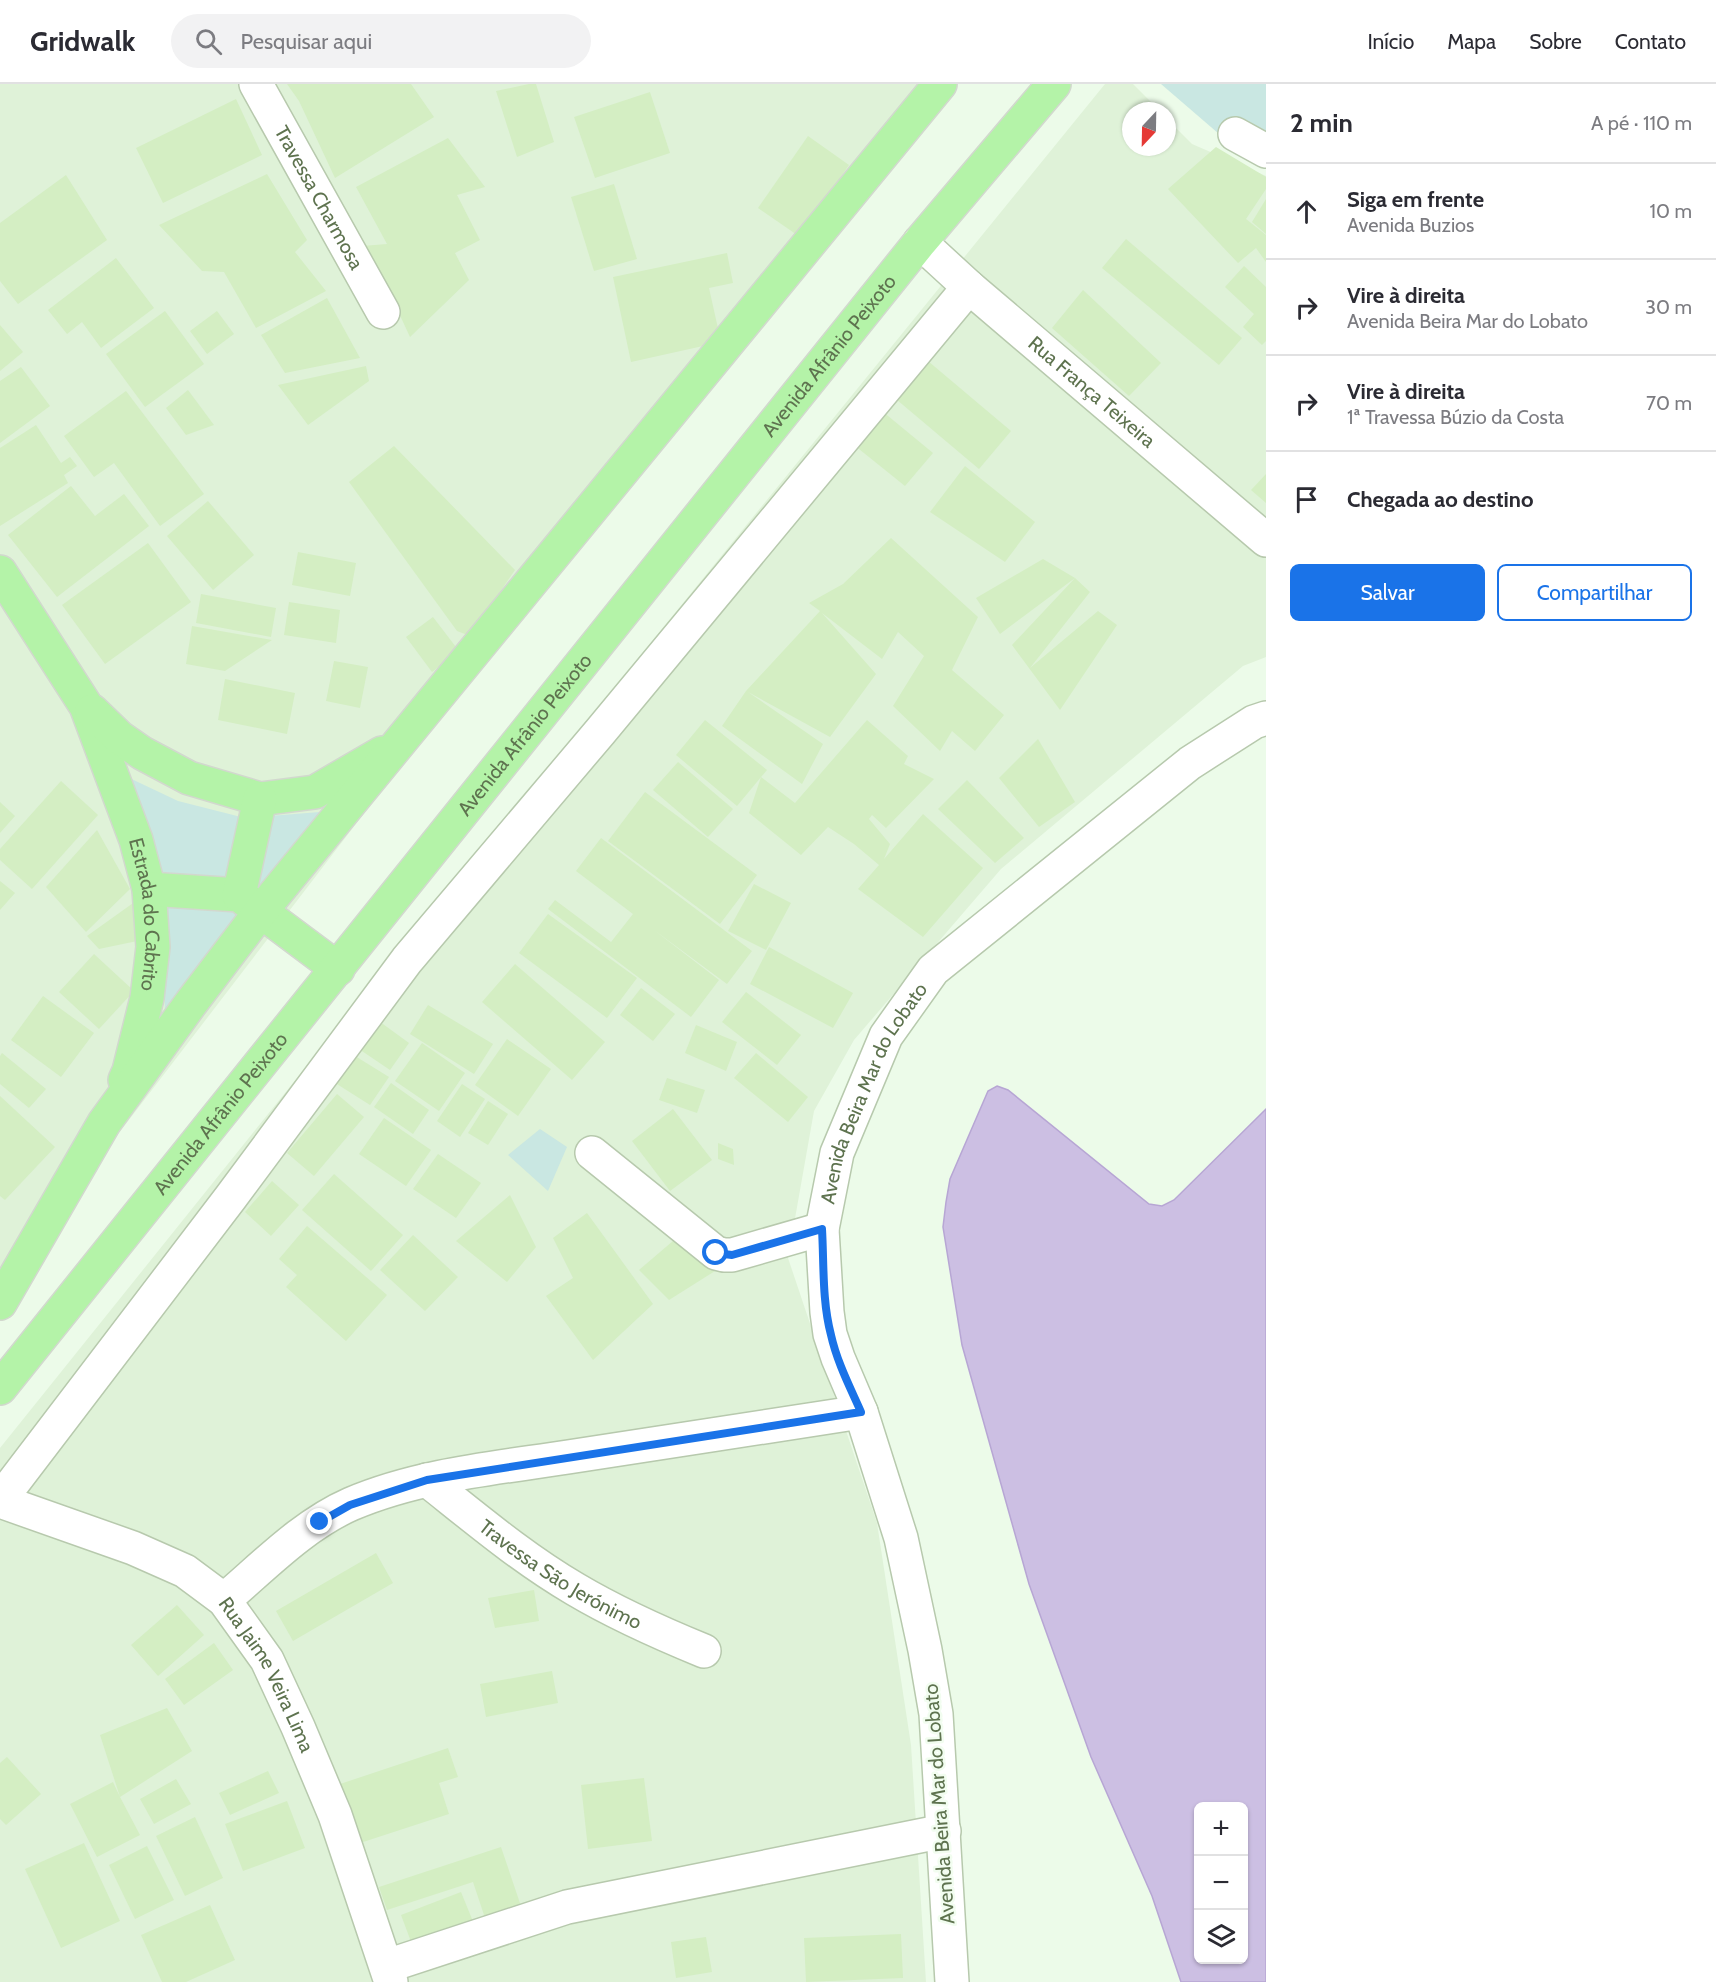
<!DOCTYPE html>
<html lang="pt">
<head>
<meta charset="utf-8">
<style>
  body { margin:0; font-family:Cabin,sans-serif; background:#f2f2f3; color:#2b2b33 }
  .controls { position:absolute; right:18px; bottom:18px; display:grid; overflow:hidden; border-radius:9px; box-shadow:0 2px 4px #0004 }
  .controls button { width:54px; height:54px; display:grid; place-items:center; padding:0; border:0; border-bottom:2px solid #e1e1e2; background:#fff; color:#2b2b33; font:30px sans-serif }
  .compass { position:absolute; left:1122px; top:18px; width:54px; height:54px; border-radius:50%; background:#fff; box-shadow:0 2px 4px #0004; rotate:202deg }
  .stop { position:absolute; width:18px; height:18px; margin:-14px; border:4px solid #1a73e8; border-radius:50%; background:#fff }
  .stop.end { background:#1a73e8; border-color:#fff; box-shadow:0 2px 6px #0008 }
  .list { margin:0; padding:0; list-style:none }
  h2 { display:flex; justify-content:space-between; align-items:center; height:78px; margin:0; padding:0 24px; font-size:26px }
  h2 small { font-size:20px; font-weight:400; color:#7c7c81 }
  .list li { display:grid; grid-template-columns:39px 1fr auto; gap:18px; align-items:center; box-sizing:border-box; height:96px; padding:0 24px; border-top:2px solid #e1e1e2 }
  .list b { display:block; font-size:22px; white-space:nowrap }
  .list p { margin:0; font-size:20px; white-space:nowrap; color:#7c7c81 }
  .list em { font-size:20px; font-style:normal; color:#7c7c81 }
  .actions { display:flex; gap:12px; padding:18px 24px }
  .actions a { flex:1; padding:14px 0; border:2px solid #1a73e8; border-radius:9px; text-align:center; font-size:21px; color:#1a73e8 }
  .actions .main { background:#1a73e8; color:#fff }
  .icon { flex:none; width:33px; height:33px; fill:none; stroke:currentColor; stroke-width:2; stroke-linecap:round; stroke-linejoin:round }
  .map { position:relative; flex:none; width:1266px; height:1898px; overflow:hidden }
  header { display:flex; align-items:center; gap:36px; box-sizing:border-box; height:84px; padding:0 30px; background:#fff; border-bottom:2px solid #e1e1e2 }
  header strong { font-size:28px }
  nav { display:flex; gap:33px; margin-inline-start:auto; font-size:21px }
  .search { width:420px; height:54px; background:#f2f2f3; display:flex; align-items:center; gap:15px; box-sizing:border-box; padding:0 21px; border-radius:33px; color:#7c7c81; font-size:22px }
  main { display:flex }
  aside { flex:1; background:#fff }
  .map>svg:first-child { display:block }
  .residential { fill:#dff2d8 }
  .green { fill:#c9e7e2 }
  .water { fill:#ccbfe3; stroke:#b7a6d4; stroke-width:1.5; fill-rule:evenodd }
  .building { fill:#d4eec3 }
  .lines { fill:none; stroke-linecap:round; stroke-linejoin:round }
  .minor-casing { stroke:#b7c9ad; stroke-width:36 }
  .major-casing { stroke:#d2d8ce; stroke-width:36 }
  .minor { stroke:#fff; stroke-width:33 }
  .major { stroke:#b4f3a8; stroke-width:33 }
  .route { stroke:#1a73e8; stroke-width:8 }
  .labels { text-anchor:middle; stroke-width:5; stroke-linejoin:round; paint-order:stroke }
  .street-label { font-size:20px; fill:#5e734f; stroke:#f2fdf0 }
</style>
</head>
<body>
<header>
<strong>Gridwalk</strong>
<div class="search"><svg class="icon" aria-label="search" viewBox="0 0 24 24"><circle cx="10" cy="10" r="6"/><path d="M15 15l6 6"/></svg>Pesquisar aqui</div>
<nav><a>Início</a><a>Mapa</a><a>Sobre</a><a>Contato</a></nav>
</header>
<main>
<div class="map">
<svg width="1266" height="1898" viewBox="0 0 1266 1898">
  <rect width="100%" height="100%" fill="#ecfbe9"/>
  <!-- residential -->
  <g class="residential">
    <polygon points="0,0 953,0 428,646 0,1204"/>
    <polygon points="1105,0 1133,0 1160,27 1131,27 1131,63 1167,63 1167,35 1192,60 1266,92 1266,573 1243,582 1001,785 854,956 814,1027 788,1174 877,1439 911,1661 926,1898 0,1898 0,1364 305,984"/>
  </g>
  <!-- green -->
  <g class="green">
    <polygon points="1161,0 1266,0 1266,76 1233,62"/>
    <polygon points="123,691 178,717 245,734 320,728 165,937 163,802 140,716"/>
    <polygon points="540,1045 567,1063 548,1107 508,1071"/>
  </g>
  <!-- water -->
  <path class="water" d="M997,1002L1008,1006L1149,1120L1162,1122L1174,1116L1266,1025V1898H1181L1152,1812L1091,1673L1029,1500L962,1261L943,1143L946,1118L950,1095L988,1007ZM1198,1722H1244V1876H1198Z"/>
  <!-- building -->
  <g class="building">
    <polygon points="287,0 411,0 434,33 335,94 299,17"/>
    <polygon points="529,0 536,0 554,58 517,73 496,7"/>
    <polygon points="650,8 670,69 595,94 574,33"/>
    <polygon points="236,15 262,71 163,119 136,64"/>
    <polygon points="808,52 849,81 800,153 758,124"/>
    <polygon points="448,54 485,103 457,111 480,156 455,169 469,196 410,253 391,212 362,162 387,160 356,103"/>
    <polygon points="1216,63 1266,93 1266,105 1246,135 1266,151 1266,178 1256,164 1238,179 1168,105"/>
    <polygon points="267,90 307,156 295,168 326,207 256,244 224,188 202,187 159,141"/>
    <polygon points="66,91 107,156 18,220 0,197 0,139"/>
    <polygon points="614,100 637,175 594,187 571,113"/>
    <polygon points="1266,115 1266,150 1252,138"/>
    <polygon points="1126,155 1242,254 1219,281 1102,184"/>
    <polygon points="727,169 733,199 709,204 721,258 631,278 613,193"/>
    <polygon points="116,174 154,224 101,264 82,238 67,250 48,226"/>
    <polygon points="1244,182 1266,203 1266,257 1262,261 1243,243 1254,230 1225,203"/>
    <polygon points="1083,206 1161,279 1129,312 1052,244"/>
    <polygon points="327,214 360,274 285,289 261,251"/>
    <polygon points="165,227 204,280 145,323 106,270"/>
    <polygon points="217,227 234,250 207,270 190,247"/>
    <polygon points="0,241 23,268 0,287"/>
    <polygon points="922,272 1011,347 979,385 890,310"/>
    <polygon points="366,282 369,297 308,341 278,301"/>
    <polygon points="21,283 50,322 0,359 0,297"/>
    <polygon points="188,306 214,341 186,351 166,324"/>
    <polygon points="126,307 204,410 160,442 114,379 94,393 64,352"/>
    <polygon points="882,327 933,369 905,402 854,361"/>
    <polygon points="36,341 61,379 70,373 77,382 64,391 68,399 0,442 0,364"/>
    <polygon points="394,362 515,486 470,552 457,547 349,398"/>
    <polygon points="965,382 1035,438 1005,478 930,428"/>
    <polygon points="1266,390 1266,419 1251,406"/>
    <polygon points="71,402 95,432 124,410 149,442 57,513 8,451"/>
    <polygon points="208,417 254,471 213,506 167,452"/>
    <polygon points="891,454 978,533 952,586 1004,631 975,667 952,647 940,667 893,622 924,572 898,548 882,575 822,529 876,590 830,653 748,608 823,660 802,700 722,642 746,607 820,527 809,519 843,500"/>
    <polygon points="148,459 191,518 105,580 62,521"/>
    <polygon points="298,468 356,479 350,512 292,501"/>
    <polygon points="1043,475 1075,494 1090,508 1030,584 1098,527 1117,541 1060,626 1012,561 1075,494 1000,550 976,514"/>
    <polygon points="201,510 276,524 271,553 196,539"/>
    <polygon points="289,518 340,526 336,559 284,551"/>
    <polygon points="433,533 459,567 432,588 406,553"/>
    <polygon points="192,542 272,556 225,587 186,580"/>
    <polygon points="334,577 368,583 360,624 326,617"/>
    <polygon points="225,595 295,609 287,650 218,636"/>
    <polygon points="705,636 767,686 737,722 676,671"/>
    <polygon points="867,636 908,672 904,680 934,695 886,744 872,731 869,735 890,760 884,775 923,730 983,784 923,853 858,805 879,781 854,760 828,743 801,771 749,729 761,693 795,719"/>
    <polygon points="1038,655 1075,718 1039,743 999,694"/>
    <polygon points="678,678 733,725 708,753 653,706"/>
    <polygon points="967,696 1024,754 995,779 938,725"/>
    <polygon points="61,697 98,731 32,805 0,776 0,765"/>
    <polygon points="645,708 757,791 720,840 608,757"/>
    <polygon points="0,718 15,732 0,749"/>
    <polygon points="97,746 130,805 86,848 46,803"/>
    <polygon points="601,754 752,867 727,900 654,846 719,896 691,933 548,825 555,816 611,858 633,830 576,787"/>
    <polygon points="0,797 15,809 0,826"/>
    <polygon points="754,800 791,819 766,866 728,847"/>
    <polygon points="136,817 142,856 99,865 87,852"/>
    <polygon points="548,830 637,894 607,934 519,869"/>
    <polygon points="769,863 853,909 833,944 750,900"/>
    <polygon points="94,870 134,907 99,945 59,908"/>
    <polygon points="515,880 605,958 572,996 482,918"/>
    <polygon points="641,904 675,930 653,957 620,931"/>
    <polygon points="746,908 801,951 777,981 722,938"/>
    <polygon points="43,912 94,949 61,993 11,956"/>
    <polygon points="428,921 493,960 474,990 410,950"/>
    <polygon points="376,935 409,959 390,986 356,963"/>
    <polygon points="696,941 737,958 726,987 685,969"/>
    <polygon points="507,955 551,985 518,1032 475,1001"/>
    <polygon points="422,959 465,989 439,1027 395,997"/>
    <polygon points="347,967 389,993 370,1021 329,995"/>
    <polygon points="2,969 46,1005 29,1024 0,1000 0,972"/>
    <polygon points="756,969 808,1013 788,1038 734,994"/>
    <polygon points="667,994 705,1006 697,1029 659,1016"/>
    <polygon points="391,999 429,1026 413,1050 374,1023"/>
    <polygon points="462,1000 485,1015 460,1053 437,1037"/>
    <polygon points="337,1010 364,1033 314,1092 287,1069"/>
    <polygon points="0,1012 55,1063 5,1116 0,1112"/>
    <polygon points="488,1017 508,1030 488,1061 468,1049"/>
    <polygon points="673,1025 712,1076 670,1107 632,1057"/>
    <polygon points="384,1034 431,1066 406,1102 359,1070"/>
    <polygon points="718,1059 733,1065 734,1081 718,1075"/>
    <polygon points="438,1070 481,1099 456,1134 413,1105"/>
    <polygon points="334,1090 403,1151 371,1187 302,1126"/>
    <polygon points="272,1097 299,1121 271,1152 245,1128"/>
    <polygon points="510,1111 536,1163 507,1198 456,1157"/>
    <polygon points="587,1129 653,1220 593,1276 546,1212 573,1194 553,1154"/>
    <polygon points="307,1142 387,1211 346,1257 286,1203 297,1191 279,1175"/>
    <polygon points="413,1151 458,1193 425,1227 380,1186"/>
    <polygon points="680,1151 715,1187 669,1216 639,1186"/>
    <polygon points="376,1469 393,1499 293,1557 276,1527"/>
    <polygon points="534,1506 539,1537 495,1544 488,1514"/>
    <polygon points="177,1521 204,1551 158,1592 131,1561"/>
    <polygon points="214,1559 233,1586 184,1621 165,1595"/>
    <polygon points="552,1587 558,1619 486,1633 480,1600"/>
    <polygon points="167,1624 192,1667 120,1713 140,1751 97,1773 70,1720 113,1698 120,1713 100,1651"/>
    <polygon points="448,1664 458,1693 439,1699 449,1730 357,1760 337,1701"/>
    <polygon points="7,1673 41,1710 6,1741 0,1735 0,1679"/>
    <polygon points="268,1687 279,1709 230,1731 219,1709"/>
    <polygon points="644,1694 652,1757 588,1765 581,1701"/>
    <polygon points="176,1695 191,1720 154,1740 140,1715"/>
    <polygon points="287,1717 305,1764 243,1787 225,1740"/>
    <polygon points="195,1733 223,1794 185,1812 156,1752"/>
    <polygon points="84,1759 120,1837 61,1864 25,1785"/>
    <polygon points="147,1762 174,1816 135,1835 109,1781"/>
    <polygon points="501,1763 524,1831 488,1843 473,1798 387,1826 379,1803"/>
    <polygon points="461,1808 474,1840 413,1863 401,1831"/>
    <polygon points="210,1821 235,1876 186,1898 162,1898 141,1851"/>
    <polygon points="901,1850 903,1894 806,1898 804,1854"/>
    <polygon points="706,1853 712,1888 676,1894 671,1858"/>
  </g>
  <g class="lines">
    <defs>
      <g id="minor">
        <path id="s1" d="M256,0L383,228"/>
        <polyline points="1235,50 1266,67"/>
        <path id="s2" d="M920,158L969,203L1266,456"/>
        <polyline points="592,1069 716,1169 724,1171 732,1171 822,1145"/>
        <path id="s3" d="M427,1396C475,1434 522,1474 575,1505C617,1530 660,1549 704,1567"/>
        <polyline points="0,1416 231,1113 407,876 600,648 969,203"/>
        <path id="s4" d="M0,1417L133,1464L185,1487L224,1516L267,1576L298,1643L335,1731L391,1898"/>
        <path d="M224,1516C264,1482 303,1441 351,1420C419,1391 496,1384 568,1373C666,1358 763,1343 861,1328"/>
        <polyline points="387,1882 567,1823 944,1747"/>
        <path id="s5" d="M952,1898L936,1630L925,1566L901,1454L861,1328L838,1274L830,1250L827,1228L822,1145L837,1069L886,952L933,886L1190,679L1254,638L1266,634"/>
      </g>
      <g id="major">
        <path id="s6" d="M0,488L86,622L136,756L149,805L153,863L147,914L129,987L125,996"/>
        <polyline points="92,627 119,653 142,669 189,694 260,715 315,708 382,669"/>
        <polyline points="149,805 239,811 338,885"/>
        <polyline points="239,811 260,715"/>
        <polyline points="0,1219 104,1039 191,919 261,827 940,0"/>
        <path id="s7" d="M0,1304L920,158L1054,0"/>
      </g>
    </defs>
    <!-- minor casing -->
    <use href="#minor" class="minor-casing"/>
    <!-- major casing -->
    <use href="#major" class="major-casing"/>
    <!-- minor -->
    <use href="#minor" class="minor"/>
    <!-- major -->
    <use href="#major" class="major"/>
  </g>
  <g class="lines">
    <!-- route -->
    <path class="route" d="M320,1438L350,1421L427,1396L861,1328C850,1303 837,1278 831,1251C822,1217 824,1180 822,1145L732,1171L716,1169"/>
  </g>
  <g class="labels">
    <!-- street labels -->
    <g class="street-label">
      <text dy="7" stroke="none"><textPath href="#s1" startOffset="130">Travessa Charmosa</textPath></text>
      <text dy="7" stroke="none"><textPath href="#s7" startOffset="1324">Avenida Afrânio Peixoto</textPath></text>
      <text dy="7" stroke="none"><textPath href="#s2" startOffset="228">Rua França Teixeira</textPath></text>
      <text dy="7" stroke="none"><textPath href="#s7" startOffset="838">Avenida Afrânio Peixoto</textPath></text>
      <text dy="7" stroke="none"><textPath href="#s6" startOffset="378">Estrada do Cabrito</textPath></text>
      <text dy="7" stroke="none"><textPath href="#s5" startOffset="916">Avenida Beira Mar do Lobato</textPath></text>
      <text dy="7" stroke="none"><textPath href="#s7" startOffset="352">Avenida Afrânio Peixoto</textPath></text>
      <text dy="7" stroke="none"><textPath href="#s3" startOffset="164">Travessa São Jerónimo</textPath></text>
      <text dy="7" stroke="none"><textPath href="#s4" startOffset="333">Rua Jaime Veira Lima</textPath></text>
      <text transform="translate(939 1720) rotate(-94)" y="7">Avenida Beira Mar do Lobato</text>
    </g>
  </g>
</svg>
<div class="controls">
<button>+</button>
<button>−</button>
<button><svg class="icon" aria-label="layers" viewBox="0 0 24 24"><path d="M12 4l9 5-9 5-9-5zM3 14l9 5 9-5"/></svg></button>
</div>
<svg class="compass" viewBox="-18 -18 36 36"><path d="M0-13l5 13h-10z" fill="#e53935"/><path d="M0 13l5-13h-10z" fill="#7c7c81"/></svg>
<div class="stop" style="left:716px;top:1169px"></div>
<div class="stop end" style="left:320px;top:1438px"></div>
</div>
<aside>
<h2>2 min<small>A pé · 110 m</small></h2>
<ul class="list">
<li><svg class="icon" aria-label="ahead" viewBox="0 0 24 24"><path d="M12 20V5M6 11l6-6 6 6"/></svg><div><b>Siga em frente</b><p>Avenida Buzios</p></div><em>10 m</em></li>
<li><svg class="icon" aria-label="right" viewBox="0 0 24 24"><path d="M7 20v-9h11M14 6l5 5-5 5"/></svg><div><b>Vire à direita</b><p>Avenida Beira Mar do Lobato</p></div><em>30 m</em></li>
<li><svg class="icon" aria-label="right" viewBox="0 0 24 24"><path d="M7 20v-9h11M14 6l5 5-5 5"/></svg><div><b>Vire à direita</b><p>1ª Travessa Búzio da Costa</p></div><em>70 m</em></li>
<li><svg class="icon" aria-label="arrive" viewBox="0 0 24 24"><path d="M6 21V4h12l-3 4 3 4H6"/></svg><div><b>Chegada ao destino</b></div></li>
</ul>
<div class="actions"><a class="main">Salvar</a><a>Compartilhar</a></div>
</aside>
</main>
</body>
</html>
